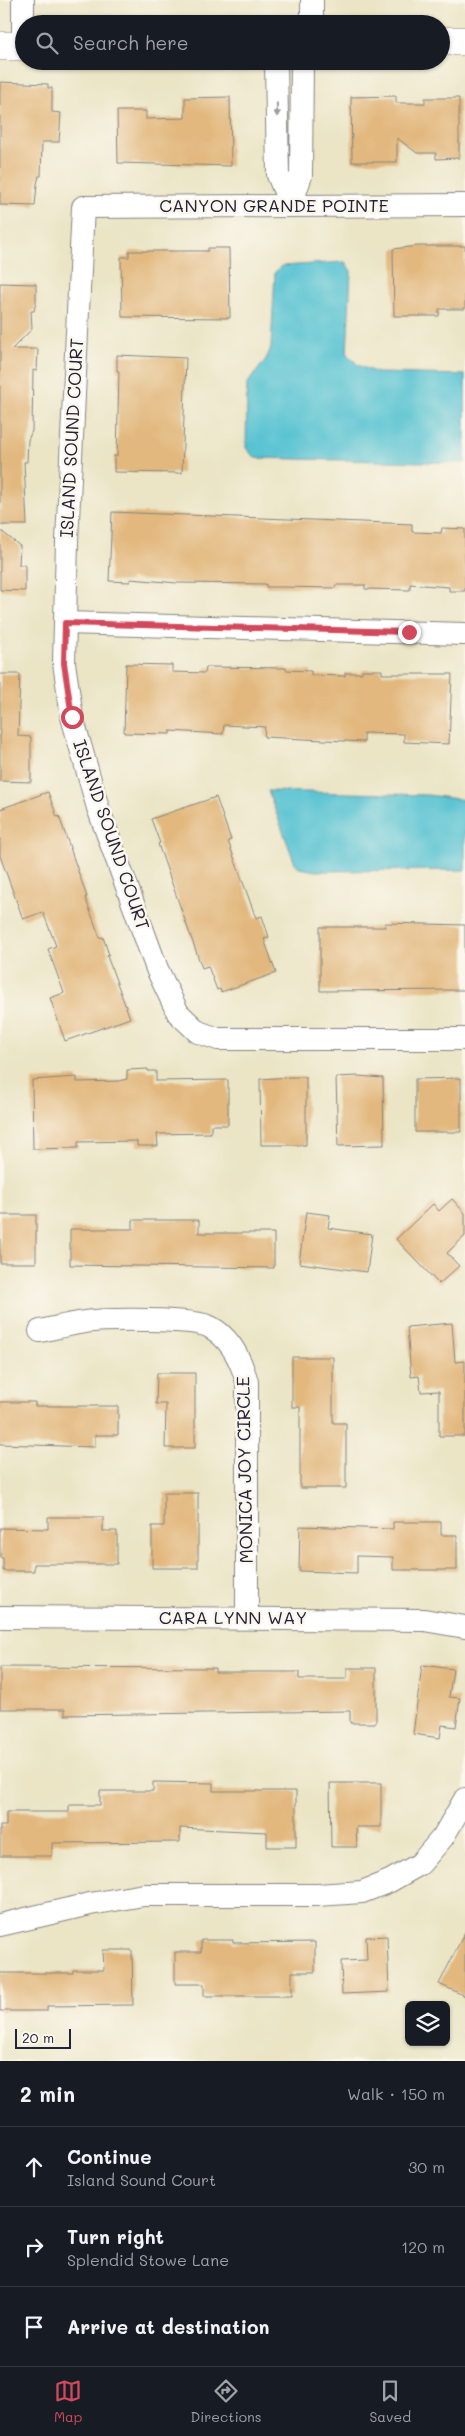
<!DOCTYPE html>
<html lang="en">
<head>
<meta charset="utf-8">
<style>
  body { margin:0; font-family:Mali,sans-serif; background:#242831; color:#f1f3f6 }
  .controls { position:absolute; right:15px; bottom:15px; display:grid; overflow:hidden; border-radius:8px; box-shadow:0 1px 4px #0004 }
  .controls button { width:45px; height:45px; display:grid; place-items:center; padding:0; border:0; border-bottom:1px solid #363941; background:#171b24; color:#f1f3f6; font:25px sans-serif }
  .scale { position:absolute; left:15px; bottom:12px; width:56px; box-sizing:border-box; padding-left:5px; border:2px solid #22223b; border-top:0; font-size:14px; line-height:18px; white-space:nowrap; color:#22223b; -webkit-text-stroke:4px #fbf7ec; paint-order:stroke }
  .stop { position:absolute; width:15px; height:15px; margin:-11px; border:4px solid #d1495b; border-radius:50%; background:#fff }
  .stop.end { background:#d1495b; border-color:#fff; box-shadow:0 1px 5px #0008 }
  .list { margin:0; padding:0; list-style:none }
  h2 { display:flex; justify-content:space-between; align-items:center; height:65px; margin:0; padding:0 20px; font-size:21px }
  h2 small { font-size:16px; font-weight:400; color:#9ea1a6 }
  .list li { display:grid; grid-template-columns:32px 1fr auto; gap:15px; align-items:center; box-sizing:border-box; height:80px; padding:0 20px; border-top:1px solid #363941 }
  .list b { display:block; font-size:19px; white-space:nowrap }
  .list p { margin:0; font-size:16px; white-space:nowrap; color:#9ea1a6 }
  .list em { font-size:16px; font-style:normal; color:#9ea1a6 }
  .icon { flex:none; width:28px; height:28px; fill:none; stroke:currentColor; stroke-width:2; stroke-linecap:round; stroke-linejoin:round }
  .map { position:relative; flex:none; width:465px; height:2061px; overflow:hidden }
  .search { position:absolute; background:#171b24; box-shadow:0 1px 4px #0004; left:15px; right:15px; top:15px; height:55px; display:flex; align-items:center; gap:12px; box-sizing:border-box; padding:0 18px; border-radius:28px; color:#9ea1a6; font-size:19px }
  .sheet { height:305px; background:#171b24 }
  nav { display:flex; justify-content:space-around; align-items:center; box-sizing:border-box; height:70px; border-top:1px solid #363941; background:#171b24; font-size:14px; color:#9ea1a6 }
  nav a { display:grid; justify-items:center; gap:2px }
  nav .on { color:#d1495b }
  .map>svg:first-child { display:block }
  .water { fill:#57c2d2; stroke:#3c7286 }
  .building { fill:#e2b87e }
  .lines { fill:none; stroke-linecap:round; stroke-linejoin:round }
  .minor-casing { stroke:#868480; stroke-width:24 }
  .tertiary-casing { stroke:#868480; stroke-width:29 }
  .minor { stroke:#fff; stroke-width:22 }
  .tertiary { stroke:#fff; stroke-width:28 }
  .oneway { fill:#9c9ca7 }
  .route { stroke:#d1495b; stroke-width:6 }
  .labels { text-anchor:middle; stroke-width:5; stroke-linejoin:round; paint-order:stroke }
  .street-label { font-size:18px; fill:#22223b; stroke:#fbf7ec }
</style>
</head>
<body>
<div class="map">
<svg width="465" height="2061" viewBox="0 0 465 2061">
  <rect width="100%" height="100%" fill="#fbf7ec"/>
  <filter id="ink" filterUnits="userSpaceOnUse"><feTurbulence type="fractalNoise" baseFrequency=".02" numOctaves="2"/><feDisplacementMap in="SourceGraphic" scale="10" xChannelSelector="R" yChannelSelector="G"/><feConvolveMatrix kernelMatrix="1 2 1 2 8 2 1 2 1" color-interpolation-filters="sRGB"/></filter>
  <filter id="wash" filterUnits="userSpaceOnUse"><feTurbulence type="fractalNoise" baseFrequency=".0096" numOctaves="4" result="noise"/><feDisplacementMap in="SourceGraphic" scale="20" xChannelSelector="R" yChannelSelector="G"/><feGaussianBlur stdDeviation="1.12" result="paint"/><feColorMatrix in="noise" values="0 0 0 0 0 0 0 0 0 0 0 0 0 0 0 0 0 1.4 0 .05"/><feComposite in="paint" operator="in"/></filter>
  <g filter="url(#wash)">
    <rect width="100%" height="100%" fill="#ebe5c6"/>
    <!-- water -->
    <g class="water">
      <polygon points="345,262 351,271 347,354 358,365 377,373 465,375 465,463 255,458 246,448 247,384 266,359 271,348 275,272 282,266"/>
      <polygon points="268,791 428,795 465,800 465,870 316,871 299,868 294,861"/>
    </g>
    <g id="blocks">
      <!-- building -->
      <g class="building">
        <polygon points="0,82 48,84 48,88 52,88 52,112 61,113 59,142 42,142 41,176 39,176 37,184 35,206 0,205"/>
        <polygon points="396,96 396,103 425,103 425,98 459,98 459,158 436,159 436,153 417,153 397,138 397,162 352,162 351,97"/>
        <polygon points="230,97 231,166 118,163 117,111 146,111 146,119 185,118 185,98"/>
        <polygon points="418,246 465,246 465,309 439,309 439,316 394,316 393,249"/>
        <polygon points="208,248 229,248 230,318 122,317 121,257 129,257 129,251 208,251"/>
        <polygon points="0,283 36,284 36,302 34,311 31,311 32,329 12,349 38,349 37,371 33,370 32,431 28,440 27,462 24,462 27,525 0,525"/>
        <polygon points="117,355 186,358 182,473 114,472 114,456 117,456 119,371 117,371"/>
        <polygon points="112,512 412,524 412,532 441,533 442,528 465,529 465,591 449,591 449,587 410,584 410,590 365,589 365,585 336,585 335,588 281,587 266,587 266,584 178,583 130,579 130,582 109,581"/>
        <polygon points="0,530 20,546 19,565 25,565 25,591 0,590"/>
        <polygon points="126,664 172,665 172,672 205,673 206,667 286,668 286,670 311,671 311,675 345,676 345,673 362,673 362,670 382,670 382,674 452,674 449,744 404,742 404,734 364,733 364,742 264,737 265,727 224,725 223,734 170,731 170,734 124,733"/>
        <polygon points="0,674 20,674 18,736 31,737 31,782 0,781"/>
        <polygon points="48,792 57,817 59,816 87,897 85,897 100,938 103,937 109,955 107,956 130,1018 65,1041 50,998 64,993 48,949 56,946 43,912 23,919 0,856 0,809"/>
        <polygon points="216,797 231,840 228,841 256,918 262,916 269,937 264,939 276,973 221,992 220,989 217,990 208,966 202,968 158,844 160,843 151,819"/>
        <polygon points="385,923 465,925 465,990 320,991 320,927 385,927"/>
        <polygon points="148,1069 148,1071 156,1071 156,1081 228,1080 228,1125 211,1125 211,1133 157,1134 158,1146 137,1146 137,1141 78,1142 78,1148 33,1149 32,1080 77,1077 77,1082 119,1081 127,1079 127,1070"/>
        <polygon points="358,1076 383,1078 384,1145 338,1146 336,1077"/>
        <polygon points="291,1077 306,1077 306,1145 261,1145 260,1079"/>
        <polygon points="461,1078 461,1132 415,1132 415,1079"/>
        <polygon points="452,1199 465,1213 465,1236 447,1253 459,1266 439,1284 396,1239 433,1204 439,1211"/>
        <polygon points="306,1212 330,1215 328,1228 372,1234 367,1272 299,1263"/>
        <rect x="0" y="1215" width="36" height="48"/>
        <polygon points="133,1220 199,1220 199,1233 274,1233 274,1268 70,1265 70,1229 133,1229"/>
        <polygon points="452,1323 455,1362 465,1361 465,1436 439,1436 439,1391 421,1392 419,1376 411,1377 407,1327"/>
        <polygon points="292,1357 333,1357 333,1423 346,1423 346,1488 300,1488 300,1407 292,1407"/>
        <polygon points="157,1373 195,1373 195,1448 165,1448 166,1404 156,1404"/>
        <polygon points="0,1402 35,1402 35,1406 118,1406 118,1435 95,1435 95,1447 0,1444"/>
        <polygon points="164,1493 198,1493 198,1568 152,1568 152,1526 164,1526"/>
        <polygon points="48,1517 103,1517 103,1531 117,1531 117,1564 34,1564 34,1571 3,1571 3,1558 0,1558 0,1528 48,1529"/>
        <polygon points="393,1522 441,1522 441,1535 457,1535 457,1570 393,1570 393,1557 357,1556 357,1573 299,1571 300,1526 393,1529"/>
        <polygon points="422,1665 453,1669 449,1697 460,1698 456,1727 442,1725 440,1738 413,1734"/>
        <polygon points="0,1667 215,1668 215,1672 299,1672 299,1679 347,1679 347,1668 376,1668 376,1723 350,1723 350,1711 65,1715 65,1709 0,1709"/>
        <polygon points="153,1782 213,1783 213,1791 296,1791 296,1847 267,1847 267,1832 180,1828 180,1842 52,1843 52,1856 0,1856 0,1826 6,1826 6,1812 69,1812 69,1805 100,1805 100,1791 153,1791"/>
        <polygon points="330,1783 381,1783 381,1827 356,1827 357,1847 331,1847"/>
        <polygon points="465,1932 465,1996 439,1984"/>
        <polygon points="387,1936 389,1992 342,1994 341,1961 367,1960 366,1937"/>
        <polygon points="201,1940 233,1940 233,1943 315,1942 315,1972 292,1972 292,1996 204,1996 204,1984 175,1984 175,1952 201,1952"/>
        <polygon points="103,1950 132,1950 133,2005 47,2006 47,2011 0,2011 0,1973 73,1973 73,1970 104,1970"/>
      </g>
    </g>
  </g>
  <g filter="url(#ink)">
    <use href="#blocks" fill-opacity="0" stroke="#868480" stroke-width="1"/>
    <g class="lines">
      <defs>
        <g id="minor">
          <polyline points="309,24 312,18 312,0"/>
          <polyline points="23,46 23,0"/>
          <polyline points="276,61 278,175 291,206 301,175 302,61"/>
          <polyline points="465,205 83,207 67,541 64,663 72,717 98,808 157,969 178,1013 198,1032 218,1039 465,1039"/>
          <polyline points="65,623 465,634"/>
          <path d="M40,1331C55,1328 70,1324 85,1322C105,1319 194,1318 210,1327C231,1338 241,1360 247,1382V1618"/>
          <polyline points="0,1617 424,1620 465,1627"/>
          <polyline points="0,1925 90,1904 144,1895 317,1895 362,1892 390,1881 420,1864 443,1837 465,1799"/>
        </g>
        <g id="tertiary">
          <polyline points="441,41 465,41"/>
          <polyline points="0,46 24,46"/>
        </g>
      </defs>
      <!-- minor casing -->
      <use href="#minor" class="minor-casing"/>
      <!-- tertiary casing -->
      <use href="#tertiary" class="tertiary-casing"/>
      <!-- minor -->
      <use href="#minor" class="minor"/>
      <!-- tertiary -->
      <use href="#tertiary" class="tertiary"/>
    </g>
    <!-- one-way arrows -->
    <defs><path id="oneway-solid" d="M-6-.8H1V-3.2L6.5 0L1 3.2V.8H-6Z" transform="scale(1.25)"/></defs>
    <use class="oneway" href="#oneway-solid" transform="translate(277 110) rotate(89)"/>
  </g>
  <g class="lines" filter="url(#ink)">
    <!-- route -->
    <polyline class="route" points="72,717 64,663 65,623 409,632"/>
  </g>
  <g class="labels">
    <!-- street labels -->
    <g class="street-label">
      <text x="274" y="212">CANYON GRANDE POINTE</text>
      <text transform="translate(72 438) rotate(-87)" y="6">ISLAND SOUND COURT</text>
      <text transform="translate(111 835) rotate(71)" y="6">ISLAND SOUND COURT</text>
      <text transform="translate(245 1470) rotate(-91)" y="6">MONICA JOY CIRCLE</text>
      <text x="233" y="1624">CARA LYNN WAY</text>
    </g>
  </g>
</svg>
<div class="controls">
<button><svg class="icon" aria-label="layers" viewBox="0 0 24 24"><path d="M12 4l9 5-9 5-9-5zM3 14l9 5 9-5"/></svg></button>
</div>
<div class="scale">20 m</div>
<div class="stop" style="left:72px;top:717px"></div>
<div class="stop end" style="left:409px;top:632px"></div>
<div class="search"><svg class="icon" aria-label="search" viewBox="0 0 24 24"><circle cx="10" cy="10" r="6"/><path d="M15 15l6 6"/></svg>Search here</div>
</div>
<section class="sheet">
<h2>2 min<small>Walk · 150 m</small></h2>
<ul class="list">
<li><svg class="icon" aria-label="ahead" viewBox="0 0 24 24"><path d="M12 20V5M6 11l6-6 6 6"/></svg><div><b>Continue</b><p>Island Sound Court</p></div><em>30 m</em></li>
<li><svg class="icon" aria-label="right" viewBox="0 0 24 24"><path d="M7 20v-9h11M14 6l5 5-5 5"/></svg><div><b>Turn right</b><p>Splendid Stowe Lane</p></div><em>120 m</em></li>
<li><svg class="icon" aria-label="arrive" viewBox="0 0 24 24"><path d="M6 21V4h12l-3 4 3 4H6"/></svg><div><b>Arrive at destination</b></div></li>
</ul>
</section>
<nav>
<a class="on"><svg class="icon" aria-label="map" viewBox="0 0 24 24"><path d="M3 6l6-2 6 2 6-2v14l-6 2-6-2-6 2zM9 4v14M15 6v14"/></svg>Map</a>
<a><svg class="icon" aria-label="directions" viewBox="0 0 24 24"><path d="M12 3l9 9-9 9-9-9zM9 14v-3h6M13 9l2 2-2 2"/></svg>Directions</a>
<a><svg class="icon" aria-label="saved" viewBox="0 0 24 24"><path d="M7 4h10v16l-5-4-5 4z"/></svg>Saved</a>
</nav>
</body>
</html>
